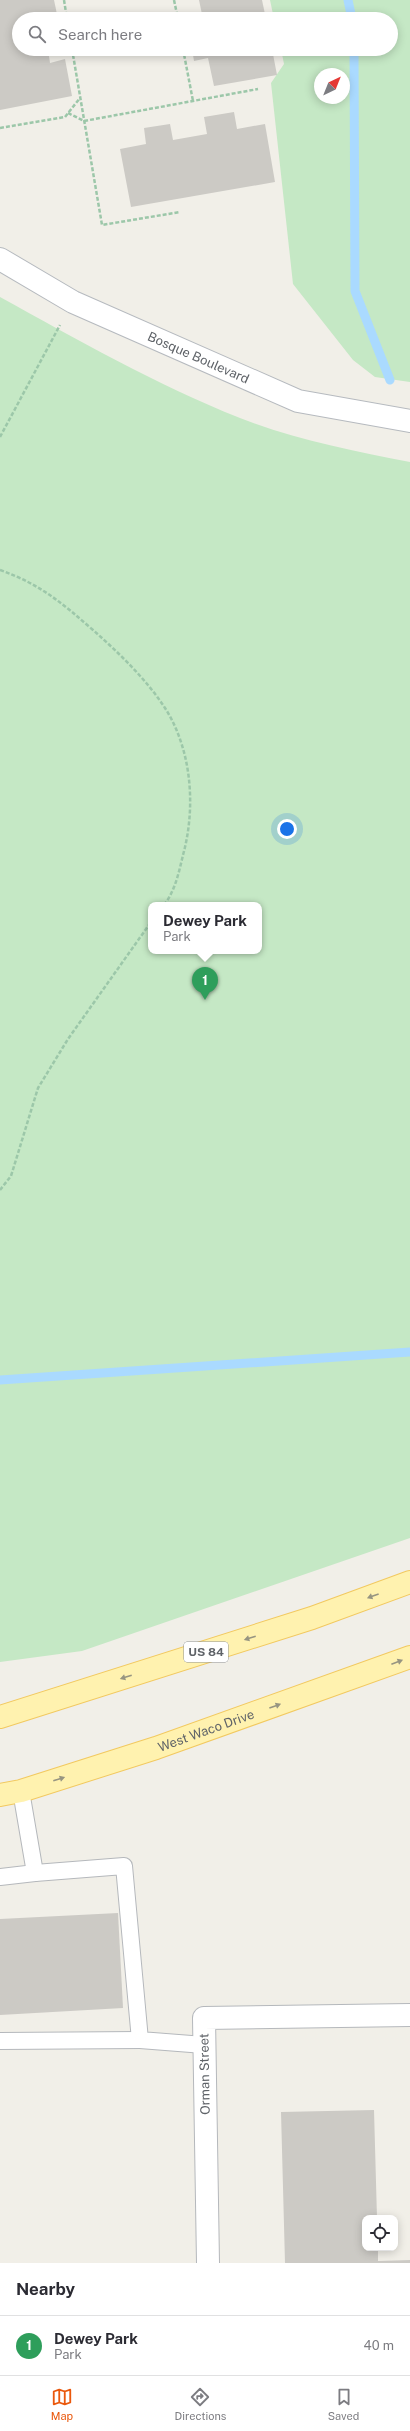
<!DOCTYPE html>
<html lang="en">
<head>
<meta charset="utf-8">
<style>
  body { margin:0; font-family:"Public Sans",sans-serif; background:#f7f7f7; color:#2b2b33 }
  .controls { position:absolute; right:12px; bottom:12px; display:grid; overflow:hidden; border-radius:8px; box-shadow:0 2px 10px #0003 }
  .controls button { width:36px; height:36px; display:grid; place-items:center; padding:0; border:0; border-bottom:1px solid #e1e1e2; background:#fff; color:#2b2b33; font:20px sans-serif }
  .compass { position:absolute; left:314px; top:68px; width:36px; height:36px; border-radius:50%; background:#fff; box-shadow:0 2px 10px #0003; rotate:43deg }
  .you { position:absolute; left:287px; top:829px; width:14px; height:14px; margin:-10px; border:3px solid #fff; border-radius:50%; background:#1a73e8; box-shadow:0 0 0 6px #1a73e833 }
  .badge { display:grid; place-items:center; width:26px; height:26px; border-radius:50%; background:#ea580c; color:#fff; font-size:13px; font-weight:700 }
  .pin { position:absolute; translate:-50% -33px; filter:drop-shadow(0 1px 2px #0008) }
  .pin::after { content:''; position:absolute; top:21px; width:14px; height:12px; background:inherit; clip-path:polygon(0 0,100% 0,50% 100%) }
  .popup { position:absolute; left:148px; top:902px; width:114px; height:52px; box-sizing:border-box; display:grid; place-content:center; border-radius:8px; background:#fff; filter:drop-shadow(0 1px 3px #0005); font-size:13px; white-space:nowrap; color:#7c7c81 }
  .popup b { font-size:15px; color:#2b2b33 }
  .popup::after { content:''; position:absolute; left:50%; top:100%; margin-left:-8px; border:8px solid transparent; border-top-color:#fff }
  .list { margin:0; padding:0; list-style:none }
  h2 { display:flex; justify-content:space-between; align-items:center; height:52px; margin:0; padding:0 16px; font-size:17px }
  h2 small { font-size:13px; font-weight:400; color:#7c7c81 }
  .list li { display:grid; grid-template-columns:26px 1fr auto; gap:12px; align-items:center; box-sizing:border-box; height:60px; padding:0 16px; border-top:1px solid #e1e1e2 }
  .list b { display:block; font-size:15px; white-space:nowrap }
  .list p { margin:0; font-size:13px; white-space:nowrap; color:#7c7c81 }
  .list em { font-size:13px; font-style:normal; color:#7c7c81 }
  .icon { flex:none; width:22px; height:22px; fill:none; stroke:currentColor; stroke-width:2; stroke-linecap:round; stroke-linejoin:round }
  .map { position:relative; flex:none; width:410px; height:2263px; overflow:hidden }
  .search { position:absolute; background:#fff; box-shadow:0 2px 10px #0003; left:12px; right:12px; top:12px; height:44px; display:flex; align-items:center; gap:10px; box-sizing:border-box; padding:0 14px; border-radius:22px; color:#7c7c81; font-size:15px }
  .sheet { height:112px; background:#fff }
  nav { display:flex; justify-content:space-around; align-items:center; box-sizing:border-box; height:56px; border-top:1px solid #e1e1e2; background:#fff; font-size:11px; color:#7c7c81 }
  nav a { display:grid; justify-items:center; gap:2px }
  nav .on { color:#ea580c }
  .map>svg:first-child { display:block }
  .green { fill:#c5e8c5; fill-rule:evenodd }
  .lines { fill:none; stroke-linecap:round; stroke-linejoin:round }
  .stream { stroke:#aadaff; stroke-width:9 }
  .building { fill:#cccac5 }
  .service-casing { stroke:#b5b8bc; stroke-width:18 }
  .minor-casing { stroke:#b5b8bc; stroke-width:24 }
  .secondary-casing { stroke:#b6babf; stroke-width:24 }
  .primary-casing { stroke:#f2c960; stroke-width:24 }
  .path { stroke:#9cc7a9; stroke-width:2.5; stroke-dasharray:4 2; stroke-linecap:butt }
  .service { stroke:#fff; stroke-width:16 }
  .minor { stroke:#fff; stroke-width:22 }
  .secondary { stroke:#fff; stroke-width:22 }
  .primary { stroke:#fff2af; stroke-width:22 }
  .oneway { fill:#979581 }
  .labels { text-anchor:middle; stroke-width:3; stroke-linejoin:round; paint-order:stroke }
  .shield { fill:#fff; stroke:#8f9295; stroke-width:1 }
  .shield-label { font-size:12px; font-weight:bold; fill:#5f6368 }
  .street-label { font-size:13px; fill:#5f6368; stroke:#fff }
</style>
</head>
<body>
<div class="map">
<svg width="410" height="2263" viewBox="0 0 410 2263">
  <rect width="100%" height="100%" fill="#f1efe8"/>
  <!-- green -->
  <g class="green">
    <path d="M270,0H410V382L375,377L353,360L293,284L271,83L284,64L281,49H391V19H274ZM320,74H344V98H320Z"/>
    <path d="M0,297C78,340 157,385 240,418C294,439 353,451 410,462V1538L82,1651L0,1662ZM151,905H259V951H151Z"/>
  </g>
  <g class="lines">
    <!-- stream -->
    <g class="stream">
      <polyline points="348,0 352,19"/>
      <polyline points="354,49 355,291 390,380"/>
      <polyline points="0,1380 410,1352"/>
    </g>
  </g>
  <!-- building -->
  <g class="building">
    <polygon points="0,0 54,0 58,19 19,19 19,49 48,49 50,63 65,59 72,96 0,110"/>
    <polygon points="199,0 262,0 266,19 203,19"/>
    <polygon points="192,49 272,49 277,75 214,86 208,58 194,61"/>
    <polygon points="234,112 237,129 265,124 275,182 131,207 120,149 146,144 144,128 170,124 173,140 207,134 204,117"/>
    <polygon points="118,1913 123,2008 0,2015 0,1919"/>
    <polygon points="374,2110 377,2218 365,2218 365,2248 378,2248 378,2261 410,2260 410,2263 285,2263 281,2112"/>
  </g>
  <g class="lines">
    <defs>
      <g id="service">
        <polyline points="35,1873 124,1866 140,2040 204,2045"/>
        <polyline points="0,1877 35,1873 21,1791"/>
        <polyline points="0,2041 140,2040"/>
      </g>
      <polyline id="minor" points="208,2263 204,2018 410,2015"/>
      <g id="secondary">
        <path id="s1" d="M0,259L73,302L298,401L410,421"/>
      </g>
      <g id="primary">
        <polyline points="0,1717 312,1618 410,1582"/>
        <path id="s2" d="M0,1795L21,1791L156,1748L410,1657"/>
      </g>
    </defs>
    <!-- service casing -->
    <use href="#service" class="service-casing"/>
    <!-- minor casing -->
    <use href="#minor" class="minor-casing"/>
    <!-- secondary casing -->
    <use href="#secondary" class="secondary-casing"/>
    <!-- primary casing -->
    <use href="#primary" class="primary-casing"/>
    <!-- path -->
    <g class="path">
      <polyline points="64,0 67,19"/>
      <polyline points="174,0 178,19"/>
      <polyline points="72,49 102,225 180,212"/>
      <polyline points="183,49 193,101"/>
      <polyline points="68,113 84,121 258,89"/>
      <polyline points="0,128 65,117 80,98"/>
      <polyline points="0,437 60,325"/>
      <path d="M0,570C40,584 62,603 93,630C119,653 146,679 165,708C192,750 196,808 183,855C179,872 175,891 164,905"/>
      <polyline points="0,1190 11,1176 38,1088 68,1039 151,922"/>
    </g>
    <!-- service -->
    <use href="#service" class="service"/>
    <!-- minor -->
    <use href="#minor" class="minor"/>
    <!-- secondary -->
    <use href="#secondary" class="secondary"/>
    <!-- primary -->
    <use href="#primary" class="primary"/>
  </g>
  <!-- one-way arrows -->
  <defs><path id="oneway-solid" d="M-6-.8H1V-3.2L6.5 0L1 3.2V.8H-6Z"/></defs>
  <g class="oneway">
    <use href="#oneway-solid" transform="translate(373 1596) rotate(160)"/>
    <use href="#oneway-solid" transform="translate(250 1638) rotate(163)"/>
    <use href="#oneway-solid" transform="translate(397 1662) rotate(-21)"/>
    <use href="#oneway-solid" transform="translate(126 1677) rotate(163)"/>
    <use href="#oneway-solid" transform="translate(275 1706) rotate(-20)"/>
    <use href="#oneway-solid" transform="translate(59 1779) rotate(-18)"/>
  </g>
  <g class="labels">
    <!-- shield labels -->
    <rect class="shield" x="184" y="1642" width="44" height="20" rx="3"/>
    <g class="shield-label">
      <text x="206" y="1656">US 84</text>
    </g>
    <!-- street labels -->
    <g class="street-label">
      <text dy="5" stroke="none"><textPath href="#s1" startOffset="222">Bosque Boulevard</textPath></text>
      <text dy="5" stroke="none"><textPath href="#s2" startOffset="216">West Waco Drive</textPath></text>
      <text transform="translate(204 2074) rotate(-91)" y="5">Orman Street</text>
    </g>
  </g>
</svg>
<div class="controls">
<button><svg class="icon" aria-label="locate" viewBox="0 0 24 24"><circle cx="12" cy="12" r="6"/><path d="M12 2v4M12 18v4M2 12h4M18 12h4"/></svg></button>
</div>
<svg class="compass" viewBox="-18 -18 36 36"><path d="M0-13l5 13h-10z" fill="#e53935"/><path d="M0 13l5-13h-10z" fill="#7c7c81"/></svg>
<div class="you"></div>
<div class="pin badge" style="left:205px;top:1000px;background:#2e9e5b">1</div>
<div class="popup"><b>Dewey Park</b>Park</div>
<div class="search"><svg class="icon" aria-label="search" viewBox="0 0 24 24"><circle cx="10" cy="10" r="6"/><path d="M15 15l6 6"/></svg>Search here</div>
</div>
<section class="sheet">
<h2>Nearby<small></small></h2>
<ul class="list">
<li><span class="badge" style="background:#2e9e5b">1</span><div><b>Dewey Park</b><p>Park</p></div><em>40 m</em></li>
</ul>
</section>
<nav>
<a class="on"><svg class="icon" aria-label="map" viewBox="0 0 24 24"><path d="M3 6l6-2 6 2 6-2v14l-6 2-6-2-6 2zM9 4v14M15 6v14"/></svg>Map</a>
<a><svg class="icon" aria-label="directions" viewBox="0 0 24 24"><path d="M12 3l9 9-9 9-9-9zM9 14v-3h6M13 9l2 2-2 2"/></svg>Directions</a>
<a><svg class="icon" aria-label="saved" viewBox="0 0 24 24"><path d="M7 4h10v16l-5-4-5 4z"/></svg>Saved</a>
</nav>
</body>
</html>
